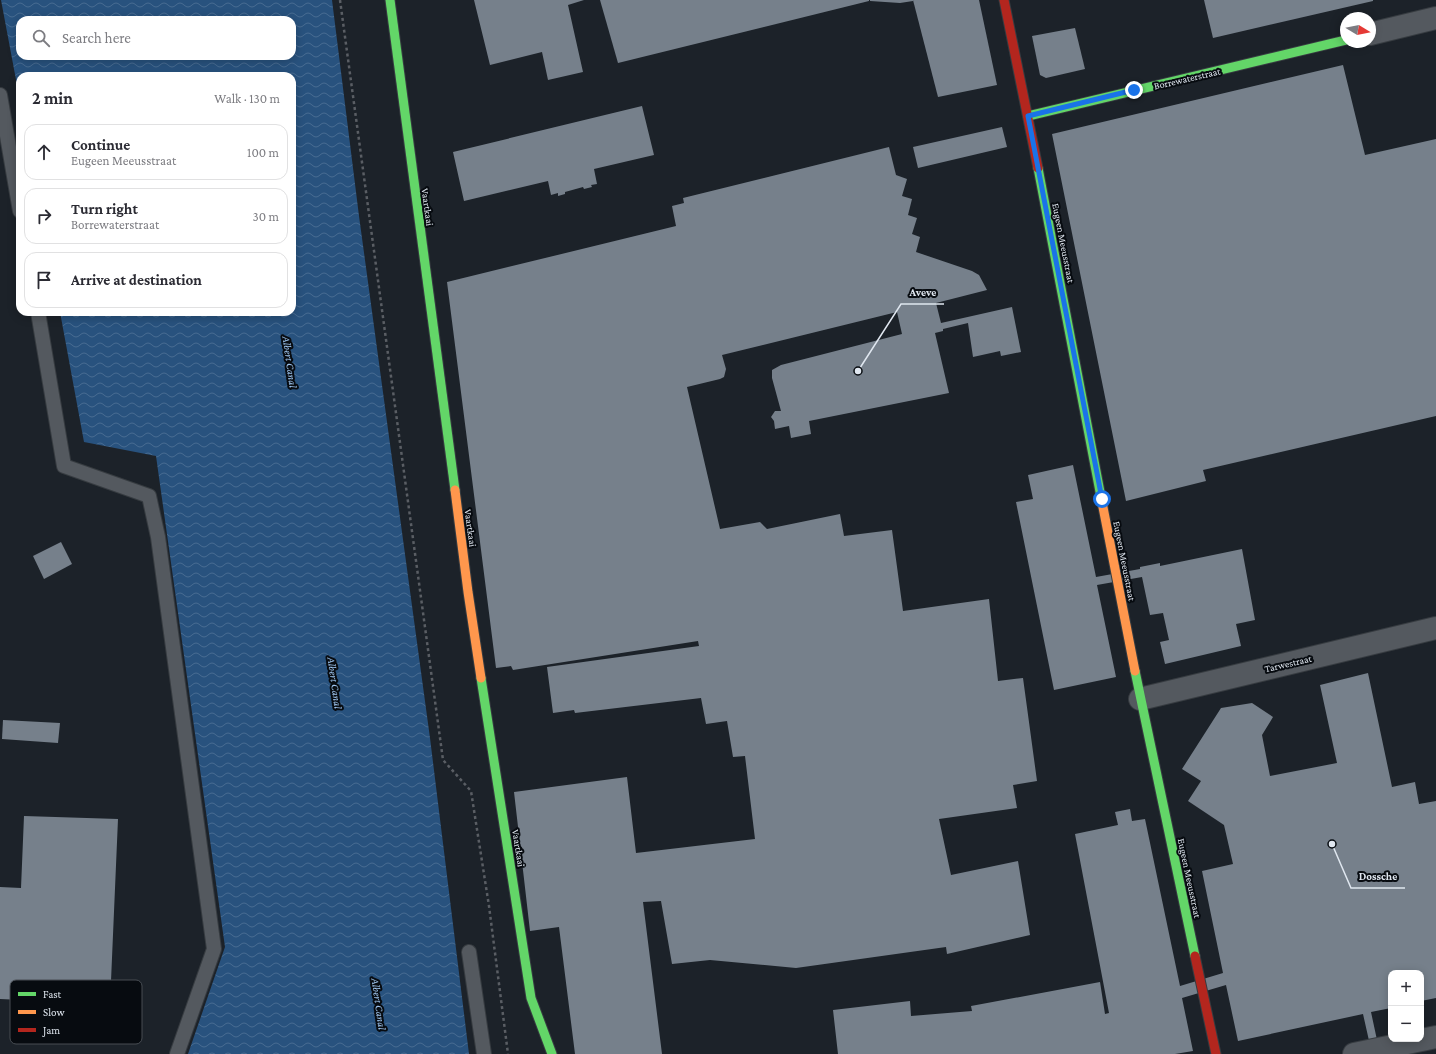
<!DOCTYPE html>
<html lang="en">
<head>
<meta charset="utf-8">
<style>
  body { margin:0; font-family:"Crimson Pro",serif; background:#f7f7f7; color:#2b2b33 }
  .controls { position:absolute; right:12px; bottom:12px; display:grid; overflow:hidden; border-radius:8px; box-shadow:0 2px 10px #0003 }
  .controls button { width:36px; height:36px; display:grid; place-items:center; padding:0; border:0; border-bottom:1px solid #e1e1e2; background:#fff; color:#2b2b33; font:20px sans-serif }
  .compass { position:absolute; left:1340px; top:12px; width:36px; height:36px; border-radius:50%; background:#fff; box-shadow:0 2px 10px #0003; rotate:100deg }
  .stop { position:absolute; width:12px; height:12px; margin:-9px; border:3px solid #1a73e8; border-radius:50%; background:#fff }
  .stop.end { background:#1a73e8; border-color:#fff; box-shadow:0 1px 4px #0008 }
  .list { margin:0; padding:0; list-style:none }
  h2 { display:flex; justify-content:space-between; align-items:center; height:52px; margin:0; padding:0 16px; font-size:17px }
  h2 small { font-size:13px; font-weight:400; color:#7c7c81 }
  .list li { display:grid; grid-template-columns:26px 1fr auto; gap:12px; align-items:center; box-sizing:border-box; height:56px; margin:0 8px 8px; padding:0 8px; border:1px solid #e1e1e2; border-radius:12px }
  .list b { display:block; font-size:15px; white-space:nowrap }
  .list p { margin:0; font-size:13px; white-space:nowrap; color:#7c7c81 }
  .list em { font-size:13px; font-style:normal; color:#7c7c81 }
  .icon { flex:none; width:22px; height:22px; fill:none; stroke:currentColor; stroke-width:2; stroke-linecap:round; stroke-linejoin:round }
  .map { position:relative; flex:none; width:1436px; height:1054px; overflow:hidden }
  .search { position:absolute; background:#fff; box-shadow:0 2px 10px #0003; left:16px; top:16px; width:280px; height:44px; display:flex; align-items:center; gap:10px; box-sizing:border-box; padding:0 14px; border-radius:12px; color:#7c7c81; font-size:15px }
  .panel { position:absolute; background:#fff; box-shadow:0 2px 10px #0003; left:16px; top:72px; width:280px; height:244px; border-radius:12px }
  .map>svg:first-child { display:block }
  .water { fill:url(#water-waves); fill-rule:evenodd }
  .building { fill:#76808b }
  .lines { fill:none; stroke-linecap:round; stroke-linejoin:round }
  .lane-casing { stroke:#373c41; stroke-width:16 }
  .street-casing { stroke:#373c41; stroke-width:24 }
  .fast-casing { stroke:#373c41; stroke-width:11 }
  .slow-casing { stroke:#373c41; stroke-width:11 }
  .jam-casing { stroke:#373c41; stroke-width:11 }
  .path { stroke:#5a5e64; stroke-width:2.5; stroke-dasharray:3 3; stroke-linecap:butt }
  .lane { stroke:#54595f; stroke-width:14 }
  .street { stroke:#54595f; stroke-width:22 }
  .fast { stroke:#63d668; stroke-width:9 }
  .slow { stroke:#ff974d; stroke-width:9 }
  .jam { stroke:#b3261e; stroke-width:9 }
  .route { stroke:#1a73e8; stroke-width:5 }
  .labels { text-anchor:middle; stroke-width:4; stroke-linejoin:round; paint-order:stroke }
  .street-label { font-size:10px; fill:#e0e7f0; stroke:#070b10 }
  .water-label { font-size:11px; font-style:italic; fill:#9fc6f0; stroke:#070b10 }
  .key { fill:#070b10; stroke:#484d53; stroke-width:1 }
  .key-label { font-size:11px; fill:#e0e7f0 }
  .leader { fill:none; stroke:#e0e7f0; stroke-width:1.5 }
  .callout-dot { fill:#e0e7f0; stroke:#070b10; stroke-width:1.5 }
  .callout-label { font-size:11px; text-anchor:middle; font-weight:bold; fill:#e0e7f0; stroke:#070b10; stroke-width:4; stroke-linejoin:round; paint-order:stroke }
</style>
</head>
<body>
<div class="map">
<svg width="1436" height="1054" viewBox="0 0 1436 1054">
  <defs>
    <pattern id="water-waves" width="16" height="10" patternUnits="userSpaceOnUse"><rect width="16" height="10" fill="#28527e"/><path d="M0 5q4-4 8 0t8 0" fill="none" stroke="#476b91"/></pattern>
  </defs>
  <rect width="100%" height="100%" fill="#1c2229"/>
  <!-- water -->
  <path class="water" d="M1,0H332L359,216L430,738L469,1054H188L225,947L156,456L84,442L60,312H292V76H20V101ZM20,20H292V56H20Z"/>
  <!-- building -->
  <g class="building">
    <polygon points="474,0 584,0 568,5 583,72 548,80 542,52 490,65"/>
    <polygon points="600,0 869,0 869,1 618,63"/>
    <polygon points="870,0 913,0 913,1 900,3 870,1"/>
    <polygon points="913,0 979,0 997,85 938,97"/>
    <polygon points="1204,0 1373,0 1373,1 1213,38"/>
    <polygon points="1075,28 1085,69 1046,78 1040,75 1032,36"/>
    <polygon points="1343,65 1365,155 1436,139 1436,416 1203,470 1206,481 1126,501 1052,134"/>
    <polygon points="642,106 654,155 594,169 597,184 591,185 592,187 584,189 583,187 565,192 565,194 558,196 558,193 551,195 548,181 464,201 453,152"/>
    <polygon points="1002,127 1007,147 918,168 913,147"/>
    <polygon points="889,147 896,175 907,179 902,196 912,199 908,215 917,218 912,234 920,237 916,252 972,271 979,275 987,290 936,303 941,323 1012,307 1021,352 1001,356 1000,351 973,357 968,323 943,329 943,331 935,333 949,393 809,421 811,434 791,438 789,426 775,429 774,421 771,417 775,411 781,411 772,378 772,370 781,365 902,334 897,312 722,355 726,369 724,377 720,379 687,387 720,529 760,522 767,529 840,514 844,536 892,530 903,611 989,599 998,681 1023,678 1037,781 1013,785 1017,808 939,819 951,875 1018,861 1030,935 947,954 946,947 796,968 710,960 672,964 661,901 643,902 662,1054 575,1054 559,927 530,931 514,792 627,777 636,853 755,839 745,756 733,757 727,721 706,724 701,698 575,713 574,710 553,713 547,667 699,646 698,641 513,670 511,666 496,668 447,282 676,226 672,206 684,203 683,198"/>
    <polygon points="1073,465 1096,577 1140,569 1140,567 1160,563 1160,566 1242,549 1255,620 1236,624 1241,646 1165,664 1160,642 1169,640 1163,613 1150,615 1142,577 1097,585 1116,677 1054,690 1016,502 1033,499 1028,475"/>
    <polygon points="61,542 72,564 44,579 33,556"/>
    <polygon points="1368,673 1392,787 1415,782 1419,804 1436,801 1436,998 1421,1001 1421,973 1391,973 1391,1008 1371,1012 1380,1054 1372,1054 1363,1014 1238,1041 1226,985 1182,998 1193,1051 1175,1054 838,1054 833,1010 910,1001 911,1016 972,1011 971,1006 1100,982 1105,1014 1109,1013 1075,834 1118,825 1115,812 1130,809 1132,821 1145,819 1180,986 1223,973 1202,871 1233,864 1224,825 1188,801 1201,781 1182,769 1221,708 1252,703 1273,717 1262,735 1270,776 1337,763 1320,685"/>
    <polygon points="3,720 60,723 58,743 2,739"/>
    <polygon points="24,816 118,819 110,1004 0,999 0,887 21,888"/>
  </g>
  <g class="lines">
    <defs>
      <g id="lane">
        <polyline points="0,95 20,211"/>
        <polyline points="38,312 64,466 149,496 158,537 214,949 177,1054"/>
        <polyline points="469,952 484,1054"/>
      </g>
      <g id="street">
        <polyline points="1370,34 1436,18"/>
        <polyline points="1140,699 1436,628"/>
        <polyline points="1354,1054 1436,1037"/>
      </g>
      <g id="fast">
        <polyline points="390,0 455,490"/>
        <polyline points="1028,116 1346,40"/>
        <polyline points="1038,168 1101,497"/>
        <polyline points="1135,671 1195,956"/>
        <polyline points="481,678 531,998 552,1054"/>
      </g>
      <g id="slow">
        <polyline points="455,490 468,592 481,678"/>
        <polyline points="1101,497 1135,671"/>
      </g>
      <g id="jam">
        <polyline points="1004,0 1038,168"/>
        <polyline points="1195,956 1216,1054"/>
      </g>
    </defs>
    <!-- lane casing -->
    <use href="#lane" class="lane-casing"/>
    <!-- street casing -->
    <use href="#street" class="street-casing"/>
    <!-- fast casing -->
    <use href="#fast" class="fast-casing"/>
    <!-- slow casing -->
    <use href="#slow" class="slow-casing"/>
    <!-- jam casing -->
    <use href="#jam" class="jam-casing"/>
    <!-- path -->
    <polyline class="path" points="340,0 443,760 471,791 489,906 508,1054"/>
    <!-- lane -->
    <use href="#lane" class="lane"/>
    <!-- street -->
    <use href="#street" class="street"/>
    <!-- fast -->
    <use href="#fast" class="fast"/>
    <!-- slow -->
    <use href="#slow" class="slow"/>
    <!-- jam -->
    <use href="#jam" class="jam"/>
  </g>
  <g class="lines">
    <!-- route -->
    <polyline class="route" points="1102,499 1028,116 1134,90"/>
  </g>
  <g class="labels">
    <!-- street labels -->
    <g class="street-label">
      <text transform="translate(1187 78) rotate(-13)" y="4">Borrewaterstraat</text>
      <text transform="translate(428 207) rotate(82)" y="4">Vaartkaai</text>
      <text transform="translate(1064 243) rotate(79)" y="4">Eugeen Meeusstraat</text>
      <text transform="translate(471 528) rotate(82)" y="4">Vaartkaai</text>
      <text transform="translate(1125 561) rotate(79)" y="4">Eugeen Meeusstraat</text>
      <text transform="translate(1288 663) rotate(-13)" y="4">Tarwestraat</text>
      <text transform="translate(519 848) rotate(81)" y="4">Vaartkaai</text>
      <text transform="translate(1190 878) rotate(78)" y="4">Eugeen Meeusstraat</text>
    </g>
    <!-- water labels -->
    <g class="water-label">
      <text transform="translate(290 362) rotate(82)" y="4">Albert Canal</text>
      <text transform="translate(335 683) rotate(82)" y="4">Albert Canal</text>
      <text transform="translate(379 1004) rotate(82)" y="4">Albert Canal</text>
    </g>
  </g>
  <!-- legend -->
  <rect x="10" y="980" width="132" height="64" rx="6" class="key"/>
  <rect x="18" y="992" width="18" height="4" fill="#63d668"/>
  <rect x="18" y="1010" width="18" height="4" fill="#ff974d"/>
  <rect x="18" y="1028" width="18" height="4" fill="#b3261e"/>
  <g class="key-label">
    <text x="43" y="998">Fast</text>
    <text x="43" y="1016">Slow</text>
    <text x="43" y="1034">Jam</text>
  </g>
  <!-- callouts -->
  <path class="leader" d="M858 371L901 304H944M1332 844L1351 888H1405"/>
  <g class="callout-dot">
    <circle cx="858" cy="371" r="4"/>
    <circle cx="1332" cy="844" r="4"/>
  </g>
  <g class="callout-label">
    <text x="923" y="296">Aveve</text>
    <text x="1378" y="880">Dossche</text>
  </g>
</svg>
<div class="controls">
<button>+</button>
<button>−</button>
</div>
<svg class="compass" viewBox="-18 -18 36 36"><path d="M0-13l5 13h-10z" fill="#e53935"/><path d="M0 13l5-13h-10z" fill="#7c7c81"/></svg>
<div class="stop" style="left:1102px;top:499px"></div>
<div class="stop end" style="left:1134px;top:90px"></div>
<div class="search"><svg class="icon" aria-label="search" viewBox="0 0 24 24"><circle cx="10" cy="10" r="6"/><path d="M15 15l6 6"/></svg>Search here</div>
<section class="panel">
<h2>2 min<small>Walk · 130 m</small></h2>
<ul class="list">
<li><svg class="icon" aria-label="ahead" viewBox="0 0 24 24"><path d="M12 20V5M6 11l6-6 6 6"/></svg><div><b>Continue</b><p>Eugeen Meeusstraat</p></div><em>100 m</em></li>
<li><svg class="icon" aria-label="right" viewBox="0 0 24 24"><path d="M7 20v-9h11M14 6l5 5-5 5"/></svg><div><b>Turn right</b><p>Borrewaterstraat</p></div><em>30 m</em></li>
<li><svg class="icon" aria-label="arrive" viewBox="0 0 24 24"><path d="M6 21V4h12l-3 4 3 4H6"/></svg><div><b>Arrive at destination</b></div></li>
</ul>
</section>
</div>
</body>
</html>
